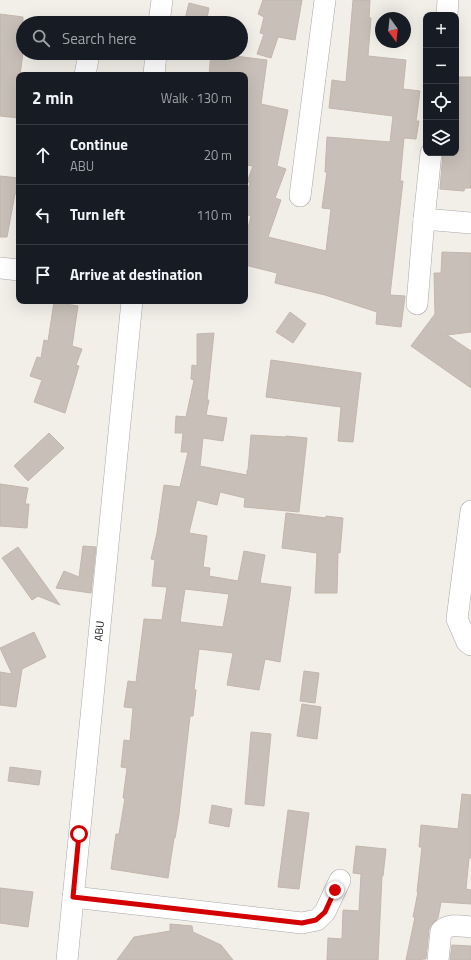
<!DOCTYPE html>
<html lang="en">
<head>
<meta charset="utf-8">
<style>
  body { margin:0; font-family:"Titillium Web",sans-serif; background:#242831; color:#f1f3f6 }
  .controls { position:absolute; right:12px; top:12px; display:grid; overflow:hidden; border-radius:8px; box-shadow:0 4px 16px #0002 }
  .controls button { width:36px; height:36px; display:grid; place-items:center; padding:0; border:0; border-bottom:1px solid #363941; background:#171b24; color:#f1f3f6; font:20px sans-serif }
  .compass { position:absolute; left:375px; top:12px; width:36px; height:36px; border-radius:50%; background:#171b24; box-shadow:0 4px 16px #0002; rotate:165deg }
  .stop { position:absolute; width:12px; height:12px; margin:-9px; border:3px solid #d40000; border-radius:50%; background:#fff }
  .stop.end { background:#d40000; border-color:#fff; box-shadow:0 1px 4px #0008 }
  .list { margin:0; padding:0; list-style:none }
  h2 { display:flex; justify-content:space-between; align-items:center; height:52px; margin:0; padding:0 16px; font-size:17px }
  h2 small { font-size:13px; font-weight:400; color:#9ea1a6 }
  .list li { display:grid; grid-template-columns:26px 1fr auto; gap:12px; align-items:center; box-sizing:border-box; height:60px; padding:0 16px; border-top:1px solid #363941 }
  .list b { display:block; font-size:15px; white-space:nowrap }
  .list p { margin:0; font-size:13px; white-space:nowrap; color:#9ea1a6 }
  .list em { font-size:13px; font-style:normal; color:#9ea1a6 }
  .icon { flex:none; width:22px; height:22px; fill:none; stroke:currentColor; stroke-width:2; stroke-linecap:round; stroke-linejoin:round }
  .map { position:relative; flex:none; width:471px; height:960px; overflow:hidden }
  .search { position:absolute; background:#171b24; box-shadow:0 4px 16px #0002; left:16px; top:16px; width:232px; height:44px; display:flex; align-items:center; gap:10px; box-sizing:border-box; padding:0 14px; border-radius:22px; color:#9ea1a6; font-size:15px }
  .panel { position:absolute; background:#171b24; box-shadow:0 4px 16px #0002; left:16px; top:72px; width:232px; height:232px; border-radius:8px }
  .map>svg:first-child { display:block }
  .building { fill:#c7bfb8; stroke:#c4b6ab; fill-rule:evenodd }
  .lines { fill:none; stroke-linecap:round; stroke-linejoin:round }
  .minor-casing { stroke:#a9a9a9; stroke-width:22 }
  .minor { stroke:#fff; stroke-width:21 }
  .route { stroke:#d40000; stroke-width:5 }
  .labels { text-anchor:middle; stroke-width:3; stroke-linejoin:round; paint-order:stroke }
  .street-label { font-size:11px; fill:#222; stroke:#fff }
</style>
</head>
<body>
<div class="map">
<svg width="471" height="960" viewBox="0 0 471 960">
  <rect width="100%" height="100%" fill="#f2efe9"/>
  <!-- building -->
  <g class="building">
    <polygon points="263,0 302,0 295,40 278,37 271,58 257,54 264,34 260,33 264,17 258,14"/>
    <polygon points="353,0 370,0 369,18 371,18 368,56 406,60 403,89 420,91 416,121 419,121 416,139 404,138 400,181 403,181 390,295 405,296 401,327 376,324 377,312 325,295 275,283 277,273 245,265 245,240 251,216 245,214 245,197 250,183 247,182 253,166 245,165 245,75 209,75 211,53 267,60 261,104 288,110 277,166 286,169 275,198 281,200 268,237 326,251 331,209 322,208 327,172 325,172 327,137 390,142 393,116 329,108 332,80 346,82"/>
    <polygon points="189,3 209,8 206,23 184,23"/>
    <polygon points="0,14 23,17 23,53 20,75 19,75 19,118 0,116"/>
    <polygon points="456,77 471,77 471,188 465,188 464,191 440,189 443,153 456,153"/>
    <polygon points="0,176 19,178 19,194 15,194 7,237 0,237"/>
    <polygon points="442,252 471,253 471,332 447,335 471,351 471,388 411,346 435,314 434,273 441,273"/>
    <polygon points="54,302 78,306 72,346 82,349 76,365 79,366 65,413 34,402 42,380 30,376 37,357 41,358 44,340 48,341"/>
    <polygon points="290,312 306,324 293,343 276,332"/>
    <path d="M214,333L207,400H209L206,415L227,418L223,441L203,438L200,466L247,475V470H248L251,435L286,437V436L307,438L299,512L244,507L245,498L220,492L217,505L197,500L189,533L207,536L203,567L210,568L209,576L238,581L244,551L265,555L260,583L291,587L280,662L265,659L259,690L227,685L233,653L199,649L194,689L196,690L193,716H190L179,814L175,838H174L168,878L111,869L116,834H119L125,798H123L127,768L121,767L124,740L130,741L133,708L124,707L128,681L136,682L144,619L162,620L167,587L152,586L155,560L151,559L157,533L164,485L180,487L188,452H181L183,433H175L176,416L186,417L194,380L191,379L192,365L197,366V334ZM185,589L229,594L223,627L180,622Z"/>
    <polygon points="271,360 361,373 353,442 338,441 341,407 266,397"/>
    <polygon points="49,433 64,448 28,481 14,466"/>
    <polygon points="0,484 28,488 25,504 29,504 27,528 0,526"/>
    <polygon points="286,513 326,518 326,516 343,518 340,553 338,552 337,593 315,593 317,553 282,548"/>
    <polygon points="83,546 96,547 91,593 56,588 64,571 79,577"/>
    <polygon points="18,547 60,605 38,596 32,600 2,558"/>
    <polygon points="34,632 46,657 22,669 16,707 0,705 0,672 12,674 0,648"/>
    <polygon points="304,671 319,673 315,703 300,701"/>
    <polygon points="302,704 321,707 317,739 297,736"/>
    <polygon points="251,732 271,734 264,806 245,804"/>
    <polygon points="10,767 41,771 39,785 8,781"/>
    <polygon points="462,794 471,795 471,858 469,858 466,889 471,890 471,904 441,902 438,918 431,925 429,929 426,959 423,959 422,960 406,960 415,917 413,917 418,892 417,892 422,847 419,847 421,825 458,829"/>
    <polygon points="212,805 232,809 229,827 209,823"/>
    <polygon points="288,810 309,813 299,889 278,887"/>
    <polygon points="356,846 386,849 383,876 382,876 378,960 327,960 328,938 342,939 343,910 359,911 361,874 353,873"/>
    <polygon points="0,888 33,892 28,927 0,923"/>
    <polygon points="170,924 192,926 193,932 221,945 233,960 117,960 134,937 170,931"/>
    <polygon points="452,945 471,946 471,960 450,960"/>
  </g>
  <g class="lines">
    <defs>
      <g id="minor">
        <polyline points="447,15 448,0"/>
        <polyline points="159,23 162,0"/>
        <polyline points="85,75 88,59"/>
        <polyline points="154,75 156,53"/>
        <polyline points="300,196 325,0"/>
        <polyline points="424,219 471,223"/>
        <polyline points="0,268 19,270"/>
        <polyline points="417,304 424,219 431,153"/>
        <polyline points="471,511 457,619 467,642 471,645"/>
        <polyline points="73,897 302,923 317,920 325,912 340,880"/>
        <polyline points="67,960 132,301"/>
        <path d="M438,960L441,931C450,923 460,926 471,927"/>
      </g>
    </defs>
    <!-- minor casing -->
    <use href="#minor" class="minor-casing"/>
    <!-- minor -->
    <use href="#minor" class="minor"/>
  </g>
  <g class="lines">
    <!-- route -->
    <polyline class="route" points="79,834 73,897 302,923 316,920 325,912 335,890"/>
  </g>
  <g class="labels">
    <!-- street labels -->
    <g class="street-label">
      <text transform="translate(99 631) rotate(-84)" y="4">ABU</text>
    </g>
  </g>
</svg>
<div class="controls">
<button>+</button>
<button>−</button>
<button><svg class="icon" aria-label="locate" viewBox="0 0 24 24"><circle cx="12" cy="12" r="6"/><path d="M12 2v4M12 18v4M2 12h4M18 12h4"/></svg></button>
<button><svg class="icon" aria-label="layers" viewBox="0 0 24 24"><path d="M12 4l9 5-9 5-9-5zM3 14l9 5 9-5"/></svg></button>
</div>
<svg class="compass" viewBox="-18 -18 36 36"><path d="M0-13l5 13h-10z" fill="#e53935"/><path d="M0 13l5-13h-10z" fill="#9ea1a6"/></svg>
<div class="stop" style="left:79px;top:834px"></div>
<div class="stop end" style="left:335px;top:890px"></div>
<div class="search"><svg class="icon" aria-label="search" viewBox="0 0 24 24"><circle cx="10" cy="10" r="6"/><path d="M15 15l6 6"/></svg>Search here</div>
<section class="panel">
<h2>2 min<small>Walk · 130 m</small></h2>
<ul class="list">
<li><svg class="icon" aria-label="ahead" viewBox="0 0 24 24"><path d="M12 20V5M6 11l6-6 6 6"/></svg><div><b>Continue</b><p>ABU</p></div><em>20 m</em></li>
<li><svg class="icon" aria-label="left" viewBox="0 0 24 24"><path d="M17 20v-9H6M10 6l-5 5 5 5"/></svg><div><b>Turn left</b></div><em>110 m</em></li>
<li><svg class="icon" aria-label="arrive" viewBox="0 0 24 24"><path d="M6 21V4h12l-3 4 3 4H6"/></svg><div><b>Arrive at destination</b></div></li>
</ul>
</section>
</div>
</body>
</html>
